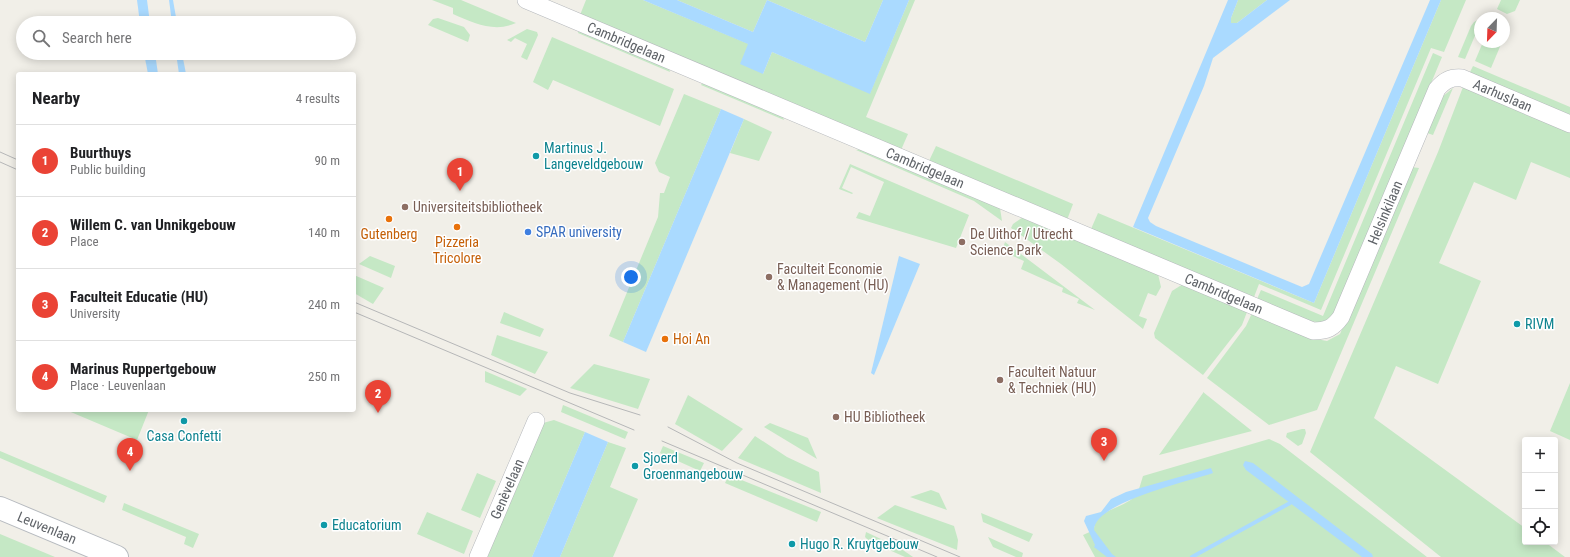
<!DOCTYPE html>
<html lang="en">
<head>
<meta charset="utf-8">
<style>
  body { margin:0; font-family:"Roboto Condensed",sans-serif; background:#f6f6f6; color:#202124 }
  .controls { position:absolute; right:12px; bottom:12px; display:grid; overflow:hidden; border-radius:4px; box-shadow:0 2px 10px #0003 }
  .controls button { width:36px; height:36px; display:grid; place-items:center; padding:0; border:0; border-bottom:1px solid #e0e0e0; background:#fff; color:#202124; font:20px sans-serif }
  .compass { position:absolute; left:1474px; top:12px; width:36px; height:36px; border-radius:50%; background:#fff; box-shadow:0 2px 10px #0003; rotate:203deg }
  .you { position:absolute; left:631px; top:277px; width:14px; height:14px; margin:-10px; border:3px solid #fff; border-radius:50%; background:#1a73e8; box-shadow:0 0 0 6px #1a73e833 }
  .badge { display:grid; place-items:center; width:26px; height:26px; border-radius:50%; background:#ea4335; color:#fff; font-size:13px; font-weight:700 }
  .pin { position:absolute; translate:-50% -33px; filter:drop-shadow(0 1px 2px #0008) }
  .pin::after { content:''; position:absolute; top:21px; width:14px; height:12px; background:inherit; clip-path:polygon(0 0,100% 0,50% 100%) }
  .list { margin:0; padding:0; list-style:none }
  h2 { display:flex; justify-content:space-between; align-items:center; height:52px; margin:0; padding:0 16px; font-size:17px }
  h2 small { font-size:13px; font-weight:400; color:#757577 }
  .list li { display:grid; grid-template-columns:26px 1fr auto; gap:12px; align-items:center; box-sizing:border-box; height:72px; padding:0 16px; border-top:1px solid #e0e0e0 }
  .list b { display:block; font-size:15px; white-space:nowrap }
  .list p { margin:0; font-size:13px; white-space:nowrap; color:#757577 }
  .list em { font-size:13px; font-style:normal; color:#757577 }
  .icon { flex:none; width:22px; height:22px; fill:none; stroke:currentColor; stroke-width:2; stroke-linecap:round; stroke-linejoin:round }
  .map { position:relative; flex:none; width:1570px; height:557px; overflow:hidden }
  .search { position:absolute; background:#fff; box-shadow:0 2px 10px #0003; left:16px; top:16px; width:340px; height:44px; display:flex; align-items:center; gap:10px; box-sizing:border-box; padding:0 14px; border-radius:22px; color:#757577; font-size:15px }
  .panel { position:absolute; background:#fff; box-shadow:0 2px 10px #0003; left:16px; top:72px; width:340px; height:340px; border-radius:4px }
  .map>svg:first-child { display:block }
  .green { fill:#c5e8c5 }
  .water { fill:#aadaff }
  .lines { fill:none; stroke-linecap:round; stroke-linejoin:round }
  .stream { stroke:#aadaff; stroke-width:4 }
  .minor-casing { stroke:#b5b8bc; stroke-width:18 }
  .secondary-casing { stroke:#b6babf; stroke-width:24 }
  .minor { stroke:#fff; stroke-width:17 }
  .secondary { stroke:#fff; stroke-width:22 }
  .tram { stroke:#b6b7b8; stroke-width:1 }
  .culture-dot { fill:#0f9aa8; stroke:#fff; stroke-width:1.5 }
  .education-dot { fill:#8d6e63; stroke:#fff; stroke-width:1.5 }
  .food-dot { fill:#e8710a; stroke:#fff; stroke-width:1.5 }
  .shop-dot { fill:#3f7fe0; stroke:#fff; stroke-width:1.5 }
  .labels { text-anchor:middle; stroke-width:3; stroke-linejoin:round; paint-order:stroke }
  .street-label { font-size:14px; fill:#5f6368; stroke:#fff }
  .culture-label { font-size:14px; fill:#0d838f; stroke:#fff; text-anchor:start }
  .education-label { font-size:14px; fill:#785e54; stroke:#fff; text-anchor:start }
  .shop-label { font-size:14px; fill:#366cbe; stroke:#fff; text-anchor:start }
  .food-label { font-size:14px; fill:#c56008; stroke:#fff }
</style>
</head>
<body>
<div class="map">
<svg width="1570" height="557" viewBox="0 0 1570 557">
  <rect width="100%" height="100%" fill="#f1efe8"/>
  <!-- green -->
  <g class="green">
    <path d="M432,0H461L516,23C494,33 474,23 453,14V8Z"/>
    <polygon points="586,0 643,0 749,44 763,74 772,52 870,93 909,0 915,0 866,117 908,134 901,150 580,15"/>
    <polygon points="677,0 883,0 865,42 767,0 753,32"/>
    <polygon points="1238,0 1267,0 1237,23 1231,23 1231,18"/>
    <polygon points="1441,0 1466,0 1444,52 1431,48 1321,310 1259,284 1254,297 1091,229 1098,213 1314,303"/>
    <polygon points="1501,0 1520,0 1515,11 1507,14 1497,9"/>
    <polygon points="438,18 464,27 470,35 468,42 428,25 433,19"/>
    <polygon points="1480,19 1480,24 1465,59 1458,57 1471,26 1474,22"/>
    <polygon points="527,29 537,32 538,35 527,60 521,57 527,44 515,38 511,42 507,40"/>
    <polygon points="579,30 669,68 670,72 578,33"/>
    <polygon points="552,37 674,89 660,126 553,80 548,90 533,82"/>
    <polygon points="1483,42 1502,42 1491,68 1475,61"/>
    <path d="M1433,53L1442,57L1336,311C1332,316 1328,321 1321,322C1305,324 1273,306 1257,299L1261,290L1323,316Z"/>
    <polygon points="1473,66 1570,107 1570,116 1469,74"/>
    <polygon points="703,82 783,117 784,120 701,85"/>
    <polygon points="1463,87 1570,131 1570,178 1531,162 1516,200 1474,182 1439,263 1481,281 1438,384 1396,366 1374,418 1525,528 1525,542 1545,542 1565,557 1441,557 1310,452 1438,152"/>
    <polygon points="1453,88 1433,135 1427,133 1442,97"/>
    <polygon points="684,94 721,109 623,342 609,336 658,217 660,193 664,193 670,177 659,172 655,163"/>
    <polygon points="744,119 772,132 759,161 730,153"/>
    <polygon points="936,146 1073,204 1067,220 929,161"/>
    <polygon points="861,149 1000,208 1002,221 974,201 856,150"/>
    <polygon points="850,164 969,215 956,248 856,218 859,212 870,216 884,182 851,167 842,188 853,193 852,194 839,189"/>
    <polygon points="1411,167 1419,168 1317,410 1269,425 1207,378 1246,326 1252,313 1316,339 1327,341 1340,334"/>
    <polygon points="1023,217 1158,274 1161,287 1156,296 1148,293 1139,316 1147,319 1143,329 1061,264 1011,228 1013,224"/>
    <polygon points="1005,242 1095,310 1077,303 1079,299 1062,292 1063,288 1021,269 1024,261 1006,253 1003,248"/>
    <polygon points="370,256 395,266 391,278 359,264"/>
    <polygon points="354,275 384,288 373,304 354,293"/>
    <polygon points="1183,284 1247,312 1242,325 1203,375 1155,338 1154,333 1172,291"/>
    <polygon points="504,312 544,329 540,337 500,323"/>
    <polygon points="497,335 548,352 535,374 491,355"/>
    <polygon points="594,364 650,379 638,409 570,388"/>
    <polygon points="485,371 527,389 520,396 485,382"/>
    <polygon points="1570,383 1570,440 1550,431"/>
    <polygon points="1203,392 1252,431 1159,455 1203,393"/>
    <polygon points="688,395 743,429 722,451 675,424"/>
    <polygon points="563,405 628,432 625,439 561,412"/>
    <polygon points="66,410 149,410 137,440"/>
    <polygon points="554,420 585,432 532,557 487,557 543,423"/>
    <polygon points="770,423 808,438 817,459 764,427"/>
    <polygon points="1302,429 1305,429 1306,433 1302,444 1298,446 1286,437 1287,433"/>
    <polygon points="755,436 787,457 819,472 821,493 738,458"/>
    <path d="M1269,439L1280,444L1427,557H1095L1083,535L1094,530C1094,510 1124,508 1134,497C1139,492 1141,482 1143,476Z"/>
    <polygon points="608,442 626,448 610,487 638,499 613,557 560,557"/>
    <polygon points="663,446 704,463 700,471 660,453"/>
    <polygon points="0,451 107,496 104,503 0,458"/>
    <polygon points="477,473 496,481 480,518 461,510"/>
    <polygon points="729,475 821,512 817,522 725,483"/>
    <polygon points="931,490 939,493 947,510 910,497"/>
    <polygon points="124,503 199,534 193,548 184,544 186,537 122,510"/>
    <polygon points="895,505 954,526 958,540 957,550 877,518"/>
    <polygon points="427,512 473,531 464,554 417,534"/>
    <polygon points="981,513 1033,534 1029,542 983,522"/>
    <polygon points="866,532 900,548 913,557 905,557 869,541 865,537"/>
    <polygon points="0,534 55,557 0,557"/>
    <polygon points="988,537 1023,553 1022,557 1016,557 993,547"/>
  </g>
  <!-- water -->
  <g class="water">
    <polygon points="137,0 147,0 150,23 140,23"/>
    <polygon points="169,0 173,0 177,23 172,23"/>
    <polygon points="643,0 677,0 753,32 767,0 865,42 883,0 909,0 870,94 772,52 763,74 740,64 748,44"/>
    <polygon points="1228,0 1238,0 1231,18 1231,23 1237,23 1267,0 1290,0 1213,58 1204,86 1148,218 1150,222 1156,226 1302,287 1309,284 1430,0 1441,0 1314,303 1133,227"/>
    <polygon points="144,53 155,53 158,74 148,74"/>
    <polygon points="176,53 182,53 186,74 179,74"/>
    <polygon points="721,109 744,119 646,352 623,342"/>
    <polygon points="899,256 920,264 874,375 871,373"/>
    <polygon points="585,432 608,442 560,557 532,557"/>
    <polygon points="1245,461 1253,463 1372,554 1373,557 1362,557 1246,470 1243,465"/>
    <path d="M1211,468L1213,473C1191,481 1094,502 1094,530L1112,554L1116,557H1107L1094,547L1095,545L1084,521L1086,516L1101,512L1111,499L1126,492Z"/>
  </g>
  <g class="lines">
    <!-- stream -->
    <polyline class="stream" points="1192,557 1290,503"/>
    <defs>
      <g id="minor">
        <path id="s1" d="M526,0L1313,331C1327,331 1333,328 1341,317L1437,89C1444,81 1450,77 1462,78L1570,124"/>
        <path id="s2" d="M478,557L536,421"/>
      </g>
      <g id="secondary">
        <path id="s3" d="M0,508L117,557"/>
      </g>
    </defs>
    <!-- minor casing -->
    <use href="#minor" class="minor-casing"/>
    <!-- secondary casing -->
    <use href="#secondary" class="secondary-casing"/>
    <!-- minor -->
    <use href="#minor" class="minor"/>
    <!-- secondary -->
    <use href="#secondary" class="secondary"/>
    <!-- tram -->
    <g class="tram">
      <polyline points="0,152 18,160"/>
      <polyline points="0,162 18,170"/>
      <polyline points="354,302 570,393 640,415"/>
      <polyline points="354,312 634,430"/>
      <polyline points="668,427 737,463 960,557"/>
      <polyline points="662,441 937,557"/>
    </g>
  </g>
  <!-- markers -->
  <g class="culture-dot">
    <circle cx="536" cy="156" r="4"/>
    <circle cx="1517" cy="324" r="4"/>
    <circle cx="184" cy="421" r="4"/>
    <circle cx="635" cy="466" r="4"/>
    <circle cx="324" cy="525" r="4"/>
    <circle cx="792" cy="544" r="4"/>
  </g>
  <g class="education-dot">
    <circle cx="405" cy="207" r="4"/>
    <circle cx="962" cy="242" r="4"/>
    <circle cx="769" cy="277" r="4"/>
    <circle cx="1000" cy="380" r="4"/>
    <circle cx="836" cy="417" r="4"/>
  </g>
  <g class="food-dot">
    <circle cx="389" cy="219" r="4"/>
    <circle cx="457" cy="227" r="4"/>
    <circle cx="665" cy="339" r="4"/>
  </g>
  <circle class="shop-dot" cx="528" cy="232" r="4"/>
  <g class="labels">
    <!-- street labels -->
    <g class="street-label">
      <text dy="5" stroke="none"><textPath href="#s1" startOffset="109">Cambridgelaan</textPath></text>
      <text dy="5" stroke="none"><textPath href="#s1" startOffset="1207">Aarhuslaan</textPath></text>
      <text dy="5" stroke="none"><textPath href="#s1" startOffset="433">Cambridgelaan</textPath></text>
      <text dy="5" stroke="none"><textPath href="#s1" startOffset="1000">Helsinkilaan</textPath></text>
      <text dy="5" stroke="none"><textPath href="#s1" startOffset="757">Cambridgelaan</textPath></text>
      <text dy="5" stroke="none"><textPath href="#s2" startOffset="74">Genèvelaan</textPath></text>
      <text dy="5" stroke="none"><textPath href="#s3" startOffset="51">Leuvenlaan</textPath></text>
    </g>
    <!-- culture labels -->
    <g class="culture-label">
      <text x="544" y="153">Martinus J.<tspan x="544" dy="16">Langeveldgebouw</tspan></text>
      <text x="1525" y="329">RIVM</text>
      <text x="184" y="441" text-anchor="middle">Casa Confetti</text>
      <text x="643" y="463">Sjoerd<tspan x="643" dy="16">Groenmangebouw</tspan></text>
      <text x="332" y="530">Educatorium</text>
      <text x="800" y="549">Hugo R. Kruytgebouw</text>
    </g>
    <!-- education labels -->
    <g class="education-label">
      <text x="413" y="212">Universiteitsbibliotheek</text>
      <text x="970" y="239">De Uithof / Utrecht<tspan x="970" dy="16">Science Park</tspan></text>
      <text x="777" y="274">Faculteit Economie<tspan x="777" dy="16">&amp; Management (HU)</tspan></text>
      <text x="1008" y="377">Faculteit Natuur<tspan x="1008" dy="16">&amp; Techniek (HU)</tspan></text>
      <text x="844" y="422">HU Bibliotheek</text>
    </g>
    <!-- shop labels -->
    <g class="shop-label">
      <text x="536" y="237">SPAR university</text>
    </g>
    <!-- food labels -->
    <g class="food-label">
      <text x="389" y="239">Gutenberg</text>
      <text x="457" y="247">Pizzeria<tspan x="457" dy="16">Tricolore</tspan></text>
      <text x="673" y="344" text-anchor="start">Hoi An</text>
    </g>
  </g>
</svg>
<div class="controls">
<button>+</button>
<button>−</button>
<button><svg class="icon" aria-label="locate" viewBox="0 0 24 24"><circle cx="12" cy="12" r="6"/><path d="M12 2v4M12 18v4M2 12h4M18 12h4"/></svg></button>
</div>
<svg class="compass" viewBox="-18 -18 36 36"><path d="M0-13l5 13h-10z" fill="#e53935"/><path d="M0 13l5-13h-10z" fill="#757577"/></svg>
<div class="you"></div>
<div class="pin badge" style="left:460px;top:191px">1</div>
<div class="pin badge" style="left:378px;top:413px">2</div>
<div class="pin badge" style="left:1104px;top:461px">3</div>
<div class="pin badge" style="left:130px;top:471px">4</div>
<div class="search"><svg class="icon" aria-label="search" viewBox="0 0 24 24"><circle cx="10" cy="10" r="6"/><path d="M15 15l6 6"/></svg>Search here</div>
<section class="panel">
<h2>Nearby<small>4 results</small></h2>
<ul class="list">
<li><span class="badge">1</span><div><b>Buurthuys</b><p>Public building</p></div><em>90 m</em></li>
<li><span class="badge">2</span><div><b>Willem C. van Unnikgebouw</b><p>Place</p></div><em>140 m</em></li>
<li><span class="badge">3</span><div><b>Faculteit Educatie (HU)</b><p>University</p></div><em>240 m</em></li>
<li><span class="badge">4</span><div><b>Marinus Ruppertgebouw</b><p>Place · Leuvenlaan</p></div><em>250 m</em></li>
</ul>
</section>
</div>
</body>
</html>
